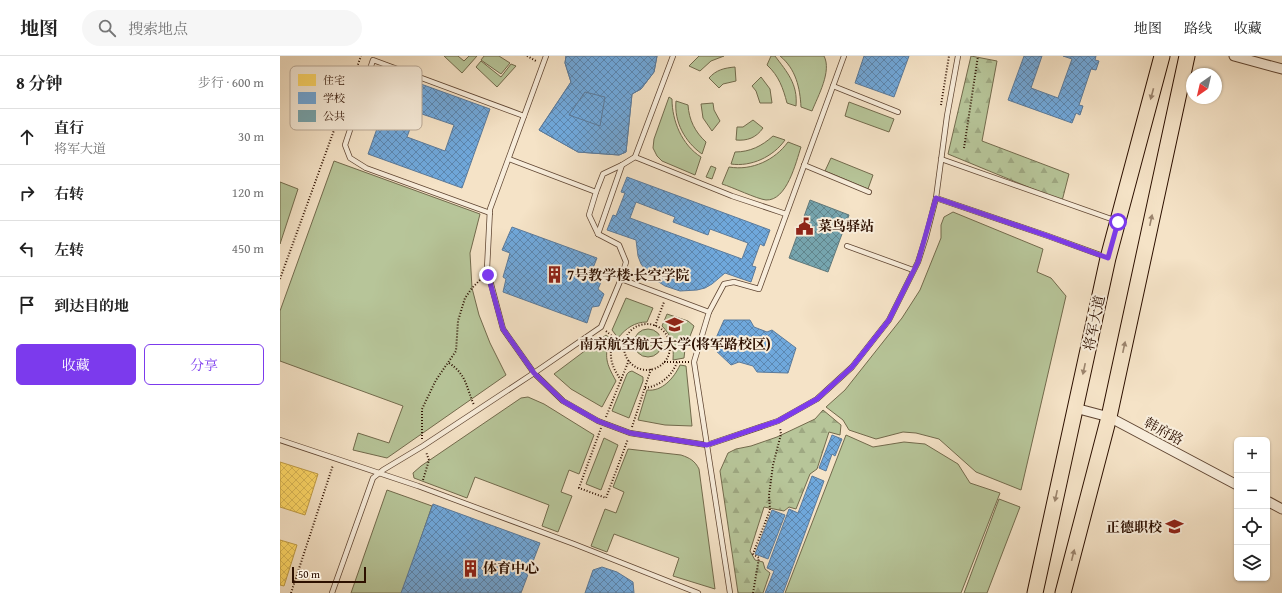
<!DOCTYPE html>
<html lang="zh">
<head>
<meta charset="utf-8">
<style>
  body { margin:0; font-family:"Gentium Book Plus","Noto Serif SC",serif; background:#f6f6f6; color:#222 }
  .controls { position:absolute; right:12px; bottom:12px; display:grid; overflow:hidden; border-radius:6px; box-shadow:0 1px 3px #0004 }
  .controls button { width:36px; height:36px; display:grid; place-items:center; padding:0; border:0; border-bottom:1px solid #e0e0e0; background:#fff; color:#222; font:20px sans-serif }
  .compass { position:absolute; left:906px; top:12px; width:36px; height:36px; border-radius:50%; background:#fff; box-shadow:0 1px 3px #0004; rotate:214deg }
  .scale { position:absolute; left:12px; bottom:10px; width:74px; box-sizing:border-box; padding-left:4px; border:2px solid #2d1000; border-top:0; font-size:11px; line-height:14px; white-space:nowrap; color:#2d1000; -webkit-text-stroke:3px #f8eddb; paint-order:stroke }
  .stop { position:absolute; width:12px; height:12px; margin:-9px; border:3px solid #7c3aed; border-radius:50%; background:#fff }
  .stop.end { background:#7c3aed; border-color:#fff; box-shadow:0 1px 4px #0008 }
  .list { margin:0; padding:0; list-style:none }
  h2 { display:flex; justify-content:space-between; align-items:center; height:52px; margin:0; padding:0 16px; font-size:17px }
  h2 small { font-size:13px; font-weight:400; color:#767676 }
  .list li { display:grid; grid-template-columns:26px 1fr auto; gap:12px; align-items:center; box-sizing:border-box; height:56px; padding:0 16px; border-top:1px solid #e0e0e0 }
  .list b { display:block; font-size:15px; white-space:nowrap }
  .list p { margin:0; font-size:13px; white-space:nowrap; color:#767676 }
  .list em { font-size:13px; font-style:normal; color:#767676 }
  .actions { display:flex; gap:8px; padding:12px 16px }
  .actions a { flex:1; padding:9px 0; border:1px solid #7c3aed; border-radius:6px; text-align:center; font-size:14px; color:#7c3aed }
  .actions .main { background:#7c3aed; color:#fff }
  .icon { flex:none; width:22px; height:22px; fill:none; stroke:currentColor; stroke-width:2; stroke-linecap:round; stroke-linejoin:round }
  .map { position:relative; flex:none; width:1002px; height:537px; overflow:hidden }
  header { display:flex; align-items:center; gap:24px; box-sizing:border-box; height:56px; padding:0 20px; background:#fff; border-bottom:1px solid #e0e0e0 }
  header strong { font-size:19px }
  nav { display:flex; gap:22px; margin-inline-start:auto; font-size:14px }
  .search { width:280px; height:36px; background:#f6f6f6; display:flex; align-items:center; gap:10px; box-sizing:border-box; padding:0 14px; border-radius:22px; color:#767676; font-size:15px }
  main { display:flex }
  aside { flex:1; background:#fff }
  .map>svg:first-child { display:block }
  .green { fill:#b7c599; stroke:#726a4c }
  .forest { fill:url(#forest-firs); stroke:#726a4c }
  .homes { fill:url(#homes-cross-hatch); stroke:#c09d47 }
  .schools { fill:url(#schools-cross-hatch); stroke:#5b7a9a; fill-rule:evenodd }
  .public { fill:url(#public-cross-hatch); stroke:#60787a }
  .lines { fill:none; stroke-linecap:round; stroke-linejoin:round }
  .service-casing { stroke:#5f4532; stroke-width:6 }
  .minor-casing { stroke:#5f4532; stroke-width:11 }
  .primary-casing { stroke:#2d1000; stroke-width:17 }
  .path { stroke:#2d1000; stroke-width:2; stroke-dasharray:1 2; stroke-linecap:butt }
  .service { stroke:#f8eddb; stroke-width:4.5 }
  .minor { stroke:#f8eddb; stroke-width:9 }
  .primary { stroke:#f5e3c7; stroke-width:15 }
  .oneway { fill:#9b846d }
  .route { stroke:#7c3aed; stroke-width:5 }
  .labels { text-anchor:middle; stroke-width:4; stroke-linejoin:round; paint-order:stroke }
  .poi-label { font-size:14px; font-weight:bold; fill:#2d1000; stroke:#f8eddb; text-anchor:start }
  .street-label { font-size:14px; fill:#2d1000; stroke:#f8eddb }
  .key { fill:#f8eddb; stroke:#bbab99; stroke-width:1 }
  .key-label { font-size:11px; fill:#2d1000 }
</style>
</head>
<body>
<header>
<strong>地图</strong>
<div class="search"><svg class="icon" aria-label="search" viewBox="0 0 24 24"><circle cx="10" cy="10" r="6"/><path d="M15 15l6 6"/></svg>搜索地点</div>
<nav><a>地图</a><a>路线</a><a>收藏</a></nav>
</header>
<main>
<aside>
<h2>8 分钟<small>步行 · 600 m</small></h2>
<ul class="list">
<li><svg class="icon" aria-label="ahead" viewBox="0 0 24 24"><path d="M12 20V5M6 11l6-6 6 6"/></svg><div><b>直行</b><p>将军大道</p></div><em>30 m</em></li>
<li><svg class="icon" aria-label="right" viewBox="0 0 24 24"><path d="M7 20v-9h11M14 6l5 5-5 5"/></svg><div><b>右转</b></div><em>120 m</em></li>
<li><svg class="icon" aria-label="left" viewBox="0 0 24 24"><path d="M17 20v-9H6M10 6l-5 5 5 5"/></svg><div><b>左转</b></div><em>450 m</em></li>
<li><svg class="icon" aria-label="arrive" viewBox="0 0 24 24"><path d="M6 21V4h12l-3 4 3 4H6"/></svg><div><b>到达目的地</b></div></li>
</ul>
<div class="actions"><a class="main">收藏</a><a>分享</a></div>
</aside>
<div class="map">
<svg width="1002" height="537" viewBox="0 0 1002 537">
  <defs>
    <pattern id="forest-firs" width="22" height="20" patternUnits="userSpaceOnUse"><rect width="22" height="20" fill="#b7c599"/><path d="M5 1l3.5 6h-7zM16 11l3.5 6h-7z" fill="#9ea882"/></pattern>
    <pattern id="homes-cross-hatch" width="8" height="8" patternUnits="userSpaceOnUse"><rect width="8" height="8" fill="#ffd966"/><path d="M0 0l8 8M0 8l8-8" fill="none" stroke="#dbb957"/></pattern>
    <pattern id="schools-cross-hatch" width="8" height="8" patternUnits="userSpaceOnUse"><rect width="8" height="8" fill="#6fa8dc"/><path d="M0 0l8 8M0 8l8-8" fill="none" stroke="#5c87b0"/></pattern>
    <pattern id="public-cross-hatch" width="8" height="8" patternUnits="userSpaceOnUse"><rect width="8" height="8" fill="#76a5af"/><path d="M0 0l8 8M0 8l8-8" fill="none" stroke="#61858c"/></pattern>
  </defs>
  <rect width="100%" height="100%" fill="#f5e3c7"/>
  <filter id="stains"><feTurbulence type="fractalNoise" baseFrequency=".005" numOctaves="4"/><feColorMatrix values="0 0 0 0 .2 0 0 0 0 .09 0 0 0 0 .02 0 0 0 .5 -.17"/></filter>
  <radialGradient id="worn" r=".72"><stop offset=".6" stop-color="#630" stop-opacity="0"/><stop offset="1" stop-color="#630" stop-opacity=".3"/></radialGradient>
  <!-- green -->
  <g class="green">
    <polygon points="164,0 178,0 184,5 189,0 197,0 182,17"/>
    <polygon points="204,0 219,0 230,7 221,18 201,4"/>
    <polygon points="419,0 444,0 431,5 420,15 409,10"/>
    <path d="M491,0H495C507,16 518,28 516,50L507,47C503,32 499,20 487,9Z"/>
    <path d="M500,0H544C552,15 538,40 532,55L521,51C520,32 516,13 500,0Z"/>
    <polygon points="201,5 221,21 231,8 236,10 217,31 196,11"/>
    <path d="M455,11L456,25L443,28L439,32L429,22C436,14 444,12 455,11Z"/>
    <polygon points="481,21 490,33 492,47 480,47 476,35 472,30"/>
    <path d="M389,41L392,43C392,65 402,89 421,101L415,119L382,105L377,100L373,92L374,83Z"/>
    <path d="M396,45L408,49C409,64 415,76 426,86L422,98C405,86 394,66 396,45Z"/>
    <polygon points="569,46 614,63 609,76 565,60"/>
    <polygon points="433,47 434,54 440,65 432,75 423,62 421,48"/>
    <path d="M473,64L483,72C476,82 467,85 456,84L457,71H463Z"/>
    <path d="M493,80L505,84C493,101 471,111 451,108L455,96C470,96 482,90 493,80Z"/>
    <path d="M508,86L521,91C516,106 507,145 486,144C477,143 452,131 442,128L449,111C472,115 495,104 508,86Z"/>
    <polygon points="551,102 593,119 588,133 545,115"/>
    <polygon points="54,105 200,158 190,197 192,232 199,259 210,287 226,319 107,402 73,394 78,377 109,387 123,350 0,305 0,255"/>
    <polygon points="431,110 436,112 432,123 426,121"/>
    <polygon points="0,126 18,133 0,188"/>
    <polygon points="673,156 763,193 757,216 771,222 786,240 741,434 696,416 659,383 636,377 623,376 596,383 569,374 563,364 546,351 565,334 622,262 640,234 661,182 661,169 664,161"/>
    <path d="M346,242L373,252L367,266C355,266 346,272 338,282L332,274Z"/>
    <path d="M387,258L408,265L414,270L405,293L404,302L393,304C394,289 392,280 382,270Z"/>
    <circle cx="368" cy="287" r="14"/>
    <path d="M326,279L330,282C324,301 326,307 336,325L322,351L291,333L274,318Z"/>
    <path d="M400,309L406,310L412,370L385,369L358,364L367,334C382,336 394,322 400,309Z"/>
    <polygon points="352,315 363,321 363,325 349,362 332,355 347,318 349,316"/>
    <polygon points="248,341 264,348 314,379 299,418 289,414 281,436 292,440 278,476 262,470 269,449 195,421 187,442 134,422 133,417 141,410 241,342"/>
    <polygon points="566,379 593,391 624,386 645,388 678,408 690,427 720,437 681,537 505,537"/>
    <polygon points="324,382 338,389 321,434 306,428"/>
    <path d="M348,393L401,399C410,402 415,405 419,413L435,533L393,520L399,502L334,478L327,496L311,490L325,453L336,457L344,436L333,431Z"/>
    <polygon points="107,434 152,450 122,537 71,537"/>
    <polygon points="719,443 740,451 707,537 684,537"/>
  </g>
  <!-- forest -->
  <g class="forest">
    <polygon points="691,0 717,5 702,85 789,118 782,145 668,98"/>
    <polygon points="543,354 561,369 560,379 549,376 537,413 530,418 516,453 509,451 504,455 484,451 470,495 475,504 483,506 485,513 490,517 483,537 458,537 440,415 448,397 456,393 471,390 497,381 535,363"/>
  </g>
  <!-- homes -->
  <g class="homes">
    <polygon points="0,406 38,418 25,459 0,451"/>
    <polygon points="0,484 17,489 4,530 0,529"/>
  </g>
  <!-- schools -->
  <g class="schools">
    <polygon points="286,0 377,0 374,16 361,33 352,38 346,96 339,99 298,96 259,74 291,26 285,7"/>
    <path d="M286,0H377L374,16L361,33L352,38L346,96L339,99L298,96L259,74L291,26L285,7ZM305,36L325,41L320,70L289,59Z"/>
    <polygon points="584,0 629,0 614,41 575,27"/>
    <polygon points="744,0 762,0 751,32 778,42 792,3 783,0 816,0 815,4 819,5 816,14 811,13 799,49 803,50 800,59 796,57 792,67 728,44"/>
    <path d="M116,19L210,53L182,132L88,98ZM136,56L174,69L165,95L127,81Z"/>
    <path d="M347,121L490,174L484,190L480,188L472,210L476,211L471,226L445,217L432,228L425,232L417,234L400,235L385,230L371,221L361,208L358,200L356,184L327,174L333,159L336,160L345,137L341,136ZM356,146L395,161L393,166L428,179L430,173L468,187L462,203L350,162Z"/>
    <polygon points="232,171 317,202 313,212 325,217 318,233 324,238 319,250 312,251 307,267 223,236 226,223 223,221 230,197 222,194"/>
    <polygon points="444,264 470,264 474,271 487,276 492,274 516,292 508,317 477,316 473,310 459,306 451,309 432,291"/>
    <polygon points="552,379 562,383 555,400 552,398 546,415 539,412"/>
    <polygon points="532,420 544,425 503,537 485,537 494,515 487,512 509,453 518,457"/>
    <polygon points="153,448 260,487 241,537 121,537"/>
    <polygon points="492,454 505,459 488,503 475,498"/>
    <polygon points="322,511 337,516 353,526 354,537 305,537 313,514"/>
  </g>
  <!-- public -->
  <polygon class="public" points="530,144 569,159 548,216 509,202"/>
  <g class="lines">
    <defs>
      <g id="service">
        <polyline points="266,0 210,153 207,213 223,273 254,317 283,345 318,365 350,377 427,389 498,365 537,343 572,311 609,264 638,206 646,181 656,142 667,60 678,0"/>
        <polyline points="553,30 618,56"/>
        <polyline points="355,101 393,0"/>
        <polyline points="229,103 316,136 309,159 318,178"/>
        <polyline points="661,103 837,165"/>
        <polyline points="524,109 589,136"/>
        <polyline points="316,136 323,118 342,109"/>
        <polyline points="656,142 768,180 826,201"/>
        <polyline points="210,157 86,112 70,102 65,89 93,4 244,60"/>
        <polyline points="567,190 633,214"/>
        <polyline points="341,223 346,206 339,189 318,178 342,109 355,101 452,140 506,158"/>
        <polyline points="429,256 444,228 454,226 479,233 564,0"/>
        <polyline points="0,384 138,430 294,488 418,537"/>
        <polyline points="52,537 93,422 103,414 143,390 254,317 321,271 341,223 429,256 414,306 450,537"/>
      </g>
      <g id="minor">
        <polyline points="954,0 1002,13"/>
        <polyline points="795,352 829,361 957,429"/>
        <polyline points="987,445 1002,453"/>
      </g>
      <g id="primary">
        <polyline points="755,537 828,202 882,0"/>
        <polyline points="783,537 829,361 907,0"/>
      </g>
    </defs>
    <!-- service casing -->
    <use href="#service" class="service-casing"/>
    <!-- minor casing -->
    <use href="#minor" class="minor-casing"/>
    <!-- primary casing -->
    <use href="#primary" class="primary-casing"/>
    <!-- path -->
    <g class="path">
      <polyline points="247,0 256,5"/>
      <polyline points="661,49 669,0"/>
      <polyline points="684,92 698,0"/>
      <polyline points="0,223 81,0"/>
      <circle cx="367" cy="291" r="23"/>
      <polyline points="375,270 384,246"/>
      <path d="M326,275L333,281C329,300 330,308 341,324"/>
      <polyline points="334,281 345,288"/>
      <polyline points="384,306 409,306"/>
      <path d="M169,307C187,319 186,331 194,349"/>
      <path d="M365,332C380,330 392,320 397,306"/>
      <polyline points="326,361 349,304"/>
      <polyline points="352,371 371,313"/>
      <polyline points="321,372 299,432 326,442 348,383"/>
      <polyline points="142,383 142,353 156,324 176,295 178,265 185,242 192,232 202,222"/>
      <polyline points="143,424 149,404 146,396"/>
      <polyline points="11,537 53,409"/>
      <polyline points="473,537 479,502 473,498 490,454 489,439 493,409 501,378 500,372"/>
    </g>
    <!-- service -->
    <use href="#service" class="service"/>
    <!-- minor -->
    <use href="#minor" class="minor"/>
    <!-- primary -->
    <use href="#primary" class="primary"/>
  </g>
  <!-- one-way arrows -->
  <defs><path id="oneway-solid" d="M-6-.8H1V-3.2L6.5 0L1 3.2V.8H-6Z"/></defs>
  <g class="oneway">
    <use href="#oneway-solid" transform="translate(872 38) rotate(105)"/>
    <use href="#oneway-solid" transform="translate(871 164) rotate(-78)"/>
    <use href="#oneway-solid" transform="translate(844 291) rotate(-78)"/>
    <use href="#oneway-solid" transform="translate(804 313) rotate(102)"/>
    <use href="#oneway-solid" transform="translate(776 440) rotate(102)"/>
    <use href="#oneway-solid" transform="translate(793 499) rotate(-76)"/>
  </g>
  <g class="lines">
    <!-- route -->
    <polyline class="route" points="208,219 223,273 254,317 283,345 318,365 350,377 427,389 498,365 537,343 572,311 609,264 638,206 656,142 768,180 828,202 838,166"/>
  </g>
  <!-- icons -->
  <defs>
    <symbol id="civic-bare" viewBox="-9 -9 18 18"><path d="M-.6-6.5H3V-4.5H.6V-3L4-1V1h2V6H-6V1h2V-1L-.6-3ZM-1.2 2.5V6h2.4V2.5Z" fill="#8f2418" stroke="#f8eddb" stroke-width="2.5" paint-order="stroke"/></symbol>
    <symbol id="building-bare" viewBox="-9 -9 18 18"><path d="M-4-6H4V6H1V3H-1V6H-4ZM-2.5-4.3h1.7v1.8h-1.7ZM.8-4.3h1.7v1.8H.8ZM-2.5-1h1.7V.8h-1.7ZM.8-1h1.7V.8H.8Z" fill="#8f2418" stroke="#f8eddb" stroke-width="2.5" paint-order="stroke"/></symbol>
    <symbol id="university-bare" viewBox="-9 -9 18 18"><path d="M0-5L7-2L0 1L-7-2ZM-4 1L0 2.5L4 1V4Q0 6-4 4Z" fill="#8f2418" stroke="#f8eddb" stroke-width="2.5" paint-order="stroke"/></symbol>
    <symbol id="school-bare" viewBox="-9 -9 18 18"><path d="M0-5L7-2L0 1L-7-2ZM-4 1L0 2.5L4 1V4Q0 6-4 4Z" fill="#8f2418" stroke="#f8eddb" stroke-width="2.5" paint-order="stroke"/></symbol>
  </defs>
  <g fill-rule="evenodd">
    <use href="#civic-bare" x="512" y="158" width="25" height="25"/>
    <use href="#building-bare" x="262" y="206" width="25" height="25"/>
    <use href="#university-bare" x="382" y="256" width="25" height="25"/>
    <use href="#school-bare" x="882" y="458" width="25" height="25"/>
    <use href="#building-bare" x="178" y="500" width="25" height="25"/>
  </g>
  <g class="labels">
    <!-- poi labels -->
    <g class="poi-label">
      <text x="538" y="175">菜鸟驿站</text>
      <text x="287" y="224">7号教学楼·长空学院</text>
      <text x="395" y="293" text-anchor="middle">南京航空航天大学(将军路校区)</text>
      <text x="882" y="476" text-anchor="end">正德职校</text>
      <text x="203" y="517">体育中心</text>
    </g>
    <!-- street labels -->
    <g class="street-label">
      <text transform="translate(814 267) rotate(-78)" y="5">将军大道</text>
      <text transform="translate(884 375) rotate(28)" y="5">韩府路</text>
    </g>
  </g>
  <!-- legend -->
  <rect x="10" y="10" width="132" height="64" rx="6" class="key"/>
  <rect x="18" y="18" width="18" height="12" fill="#ffd966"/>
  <rect x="18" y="36" width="18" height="12" fill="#6fa8dc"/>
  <rect x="18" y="54" width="18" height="12" fill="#76a5af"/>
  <g class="key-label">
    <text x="43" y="28">住宅</text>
    <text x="43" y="46">学校</text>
    <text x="43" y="64">公共</text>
  </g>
  <rect width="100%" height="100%" filter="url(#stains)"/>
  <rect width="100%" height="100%" fill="url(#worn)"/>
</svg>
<div class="controls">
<button>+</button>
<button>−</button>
<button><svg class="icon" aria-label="locate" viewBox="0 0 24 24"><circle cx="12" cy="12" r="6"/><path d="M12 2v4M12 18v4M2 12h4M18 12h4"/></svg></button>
<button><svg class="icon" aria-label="layers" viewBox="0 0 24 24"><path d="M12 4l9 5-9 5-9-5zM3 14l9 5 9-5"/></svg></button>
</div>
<svg class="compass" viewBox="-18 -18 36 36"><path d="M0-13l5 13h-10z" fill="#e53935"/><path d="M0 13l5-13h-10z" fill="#767676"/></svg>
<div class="scale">50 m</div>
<div class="stop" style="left:838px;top:166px"></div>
<div class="stop end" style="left:208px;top:219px"></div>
</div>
</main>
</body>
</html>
